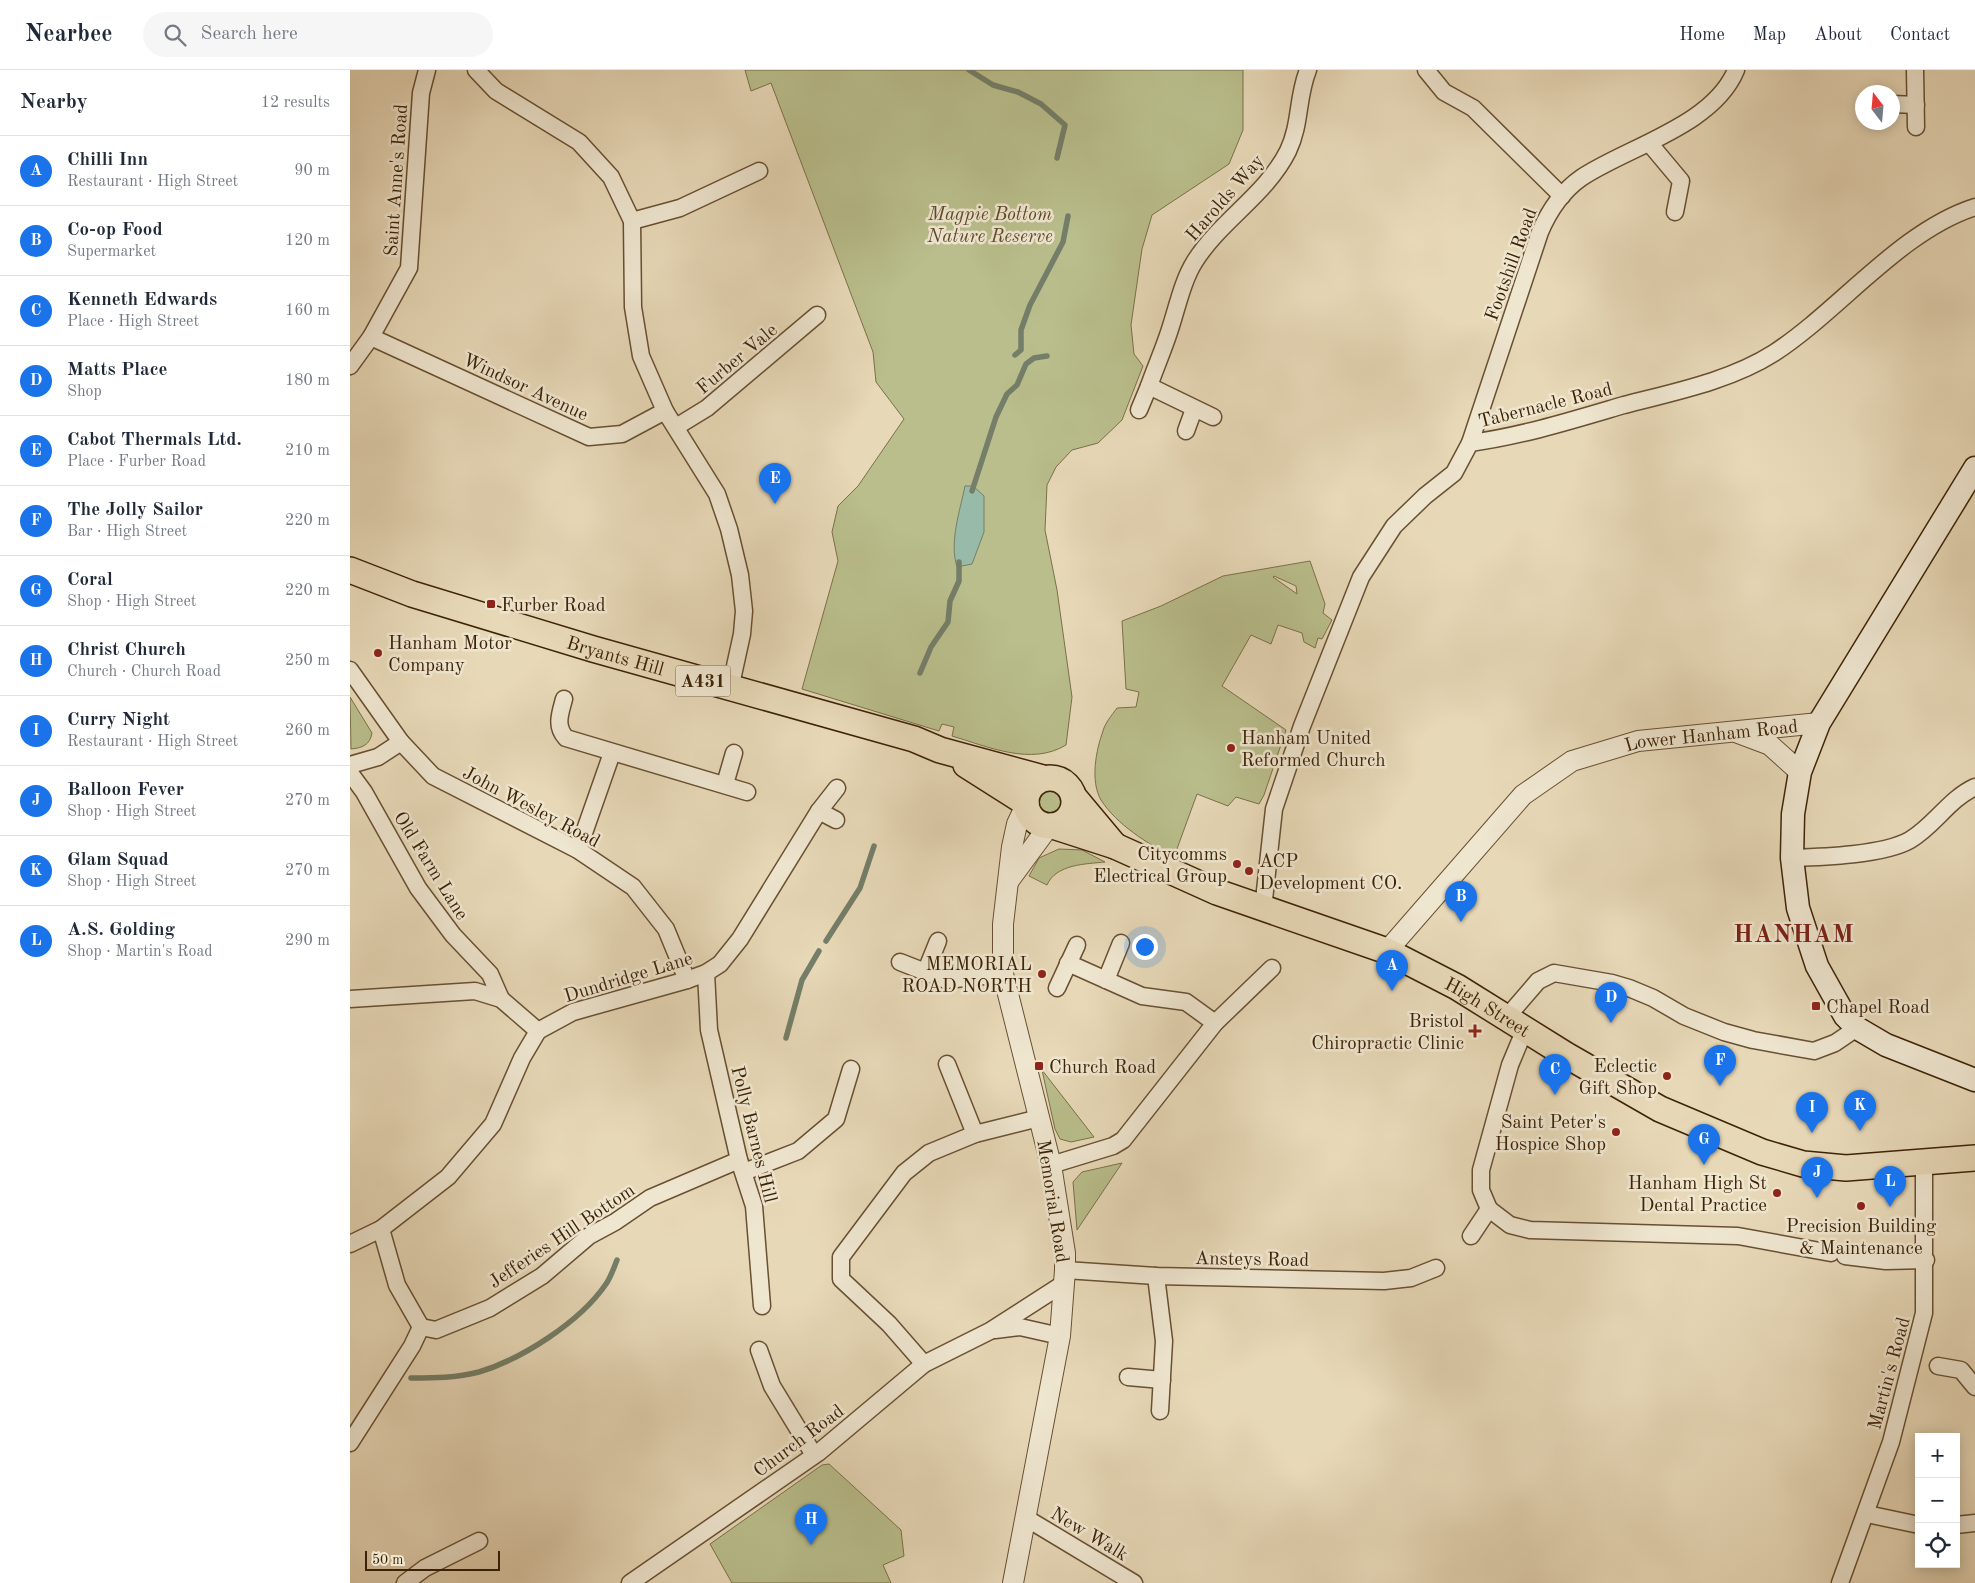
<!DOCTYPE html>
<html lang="en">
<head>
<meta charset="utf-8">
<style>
  body { margin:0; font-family:"Old Standard TT",serif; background:#f6f6f7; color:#1f2937 }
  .controls { position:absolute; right:15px; bottom:15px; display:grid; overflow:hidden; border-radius:0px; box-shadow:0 2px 12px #0003 }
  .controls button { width:45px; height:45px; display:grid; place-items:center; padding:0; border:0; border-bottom:1px solid #e0e1e3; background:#fff; color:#1f2937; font:25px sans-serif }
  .compass { position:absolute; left:1505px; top:15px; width:45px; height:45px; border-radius:50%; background:#fff; box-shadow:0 2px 12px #0003; rotate:344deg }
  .scale { position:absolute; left:15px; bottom:12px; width:135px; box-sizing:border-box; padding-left:5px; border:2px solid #3d2306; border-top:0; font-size:14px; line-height:18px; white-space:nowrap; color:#3d2306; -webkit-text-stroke:4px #efe6d0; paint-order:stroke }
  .you { position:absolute; left:794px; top:876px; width:18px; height:18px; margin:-12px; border:4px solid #fff; border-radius:50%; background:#1a73e8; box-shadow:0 0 0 8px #1a73e833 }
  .badge { display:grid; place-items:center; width:32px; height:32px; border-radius:50%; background:#1a73e8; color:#fff; font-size:16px; font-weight:700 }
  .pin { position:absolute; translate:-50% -41px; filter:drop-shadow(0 1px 2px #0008) }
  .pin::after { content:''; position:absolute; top:26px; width:18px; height:15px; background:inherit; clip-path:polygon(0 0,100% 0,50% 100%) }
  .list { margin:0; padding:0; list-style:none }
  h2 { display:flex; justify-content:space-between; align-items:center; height:65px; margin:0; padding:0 20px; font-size:21px }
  h2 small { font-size:16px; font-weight:400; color:#747a83 }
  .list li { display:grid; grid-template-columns:32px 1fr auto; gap:15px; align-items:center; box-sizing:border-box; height:70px; padding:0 20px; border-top:1px solid #e0e1e3 }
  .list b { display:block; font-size:19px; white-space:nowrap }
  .list p { margin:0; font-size:16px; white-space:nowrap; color:#747a83 }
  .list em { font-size:16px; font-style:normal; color:#747a83 }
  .icon { flex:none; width:28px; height:28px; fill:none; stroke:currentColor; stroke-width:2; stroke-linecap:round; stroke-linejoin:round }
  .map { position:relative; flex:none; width:1625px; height:1513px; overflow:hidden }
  header { display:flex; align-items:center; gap:30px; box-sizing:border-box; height:70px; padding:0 25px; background:#fff; border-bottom:1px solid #e0e1e3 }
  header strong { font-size:24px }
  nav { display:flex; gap:28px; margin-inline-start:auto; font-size:18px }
  .search { width:350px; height:45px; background:#f6f6f7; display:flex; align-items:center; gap:12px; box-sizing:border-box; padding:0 18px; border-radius:28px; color:#747a83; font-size:19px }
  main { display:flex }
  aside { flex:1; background:#fff }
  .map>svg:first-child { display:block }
  .green { fill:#b9be8c; stroke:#7b7049; fill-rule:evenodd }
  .water { fill:#98bba9; stroke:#747e68 }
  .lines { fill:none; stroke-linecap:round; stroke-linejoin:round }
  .stream { stroke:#747e68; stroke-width:5.5 }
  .minor-casing { stroke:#685032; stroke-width:19 }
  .tertiary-casing { stroke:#685032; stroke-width:22 }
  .secondary-casing { stroke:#3d2306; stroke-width:25 }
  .primary-casing { stroke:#3d2306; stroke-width:28 }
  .minor { stroke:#efe6d0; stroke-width:16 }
  .tertiary { stroke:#efe6d0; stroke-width:20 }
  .secondary { stroke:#efe6d0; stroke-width:22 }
  .primary { stroke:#e7d8b7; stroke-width:25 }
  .poi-dot { fill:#8f2418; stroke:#efe6d0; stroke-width:2 }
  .labels { text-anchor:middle; stroke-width:5; stroke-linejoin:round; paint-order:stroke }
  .shield { fill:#efe6d0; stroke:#725e43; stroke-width:1 }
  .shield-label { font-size:18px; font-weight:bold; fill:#3d2306 }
  .street-label { font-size:19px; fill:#3d2306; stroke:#efe6d0 }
  .park-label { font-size:19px; font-style:italic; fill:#5c4a28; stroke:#efe6d0 }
  .poi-label { font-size:19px; fill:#3d2306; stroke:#efe6d0; text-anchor:start }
  .district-label { font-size:24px; font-weight:bold; letter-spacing:1px; fill:#7a1f14; stroke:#efe6d0 }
</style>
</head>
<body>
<header>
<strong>Nearbee</strong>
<div class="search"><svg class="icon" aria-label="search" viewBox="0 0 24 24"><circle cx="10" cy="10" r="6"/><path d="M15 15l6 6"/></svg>Search here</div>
<nav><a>Home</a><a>Map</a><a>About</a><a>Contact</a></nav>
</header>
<main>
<aside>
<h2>Nearby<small>12 results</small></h2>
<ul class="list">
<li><span class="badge">A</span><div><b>Chilli Inn</b><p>Restaurant · High Street</p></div><em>90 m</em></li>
<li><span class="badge">B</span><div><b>Co-op Food</b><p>Supermarket</p></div><em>120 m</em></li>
<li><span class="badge">C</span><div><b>Kenneth Edwards</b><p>Place · High Street</p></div><em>160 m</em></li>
<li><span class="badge">D</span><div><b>Matts Place</b><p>Shop</p></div><em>180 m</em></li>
<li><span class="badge">E</span><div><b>Cabot Thermals Ltd.</b><p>Place · Furber Road</p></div><em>210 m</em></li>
<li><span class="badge">F</span><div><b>The Jolly Sailor</b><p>Bar · High Street</p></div><em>220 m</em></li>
<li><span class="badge">G</span><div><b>Coral</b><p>Shop · High Street</p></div><em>220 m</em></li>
<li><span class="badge">H</span><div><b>Christ Church</b><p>Church · Church Road</p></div><em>250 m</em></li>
<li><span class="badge">I</span><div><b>Curry Night</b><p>Restaurant · High Street</p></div><em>260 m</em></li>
<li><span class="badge">J</span><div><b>Balloon Fever</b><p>Shop · High Street</p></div><em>270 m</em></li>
<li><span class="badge">K</span><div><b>Glam Squad</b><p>Shop · High Street</p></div><em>270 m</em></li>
<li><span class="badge">L</span><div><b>A.S. Golding</b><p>Shop · Martin's Road</p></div><em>290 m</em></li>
</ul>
</aside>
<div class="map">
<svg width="1625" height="1513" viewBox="0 0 1625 1513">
  <rect width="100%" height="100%" fill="#e7d8b7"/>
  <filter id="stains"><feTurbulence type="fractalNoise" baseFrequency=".004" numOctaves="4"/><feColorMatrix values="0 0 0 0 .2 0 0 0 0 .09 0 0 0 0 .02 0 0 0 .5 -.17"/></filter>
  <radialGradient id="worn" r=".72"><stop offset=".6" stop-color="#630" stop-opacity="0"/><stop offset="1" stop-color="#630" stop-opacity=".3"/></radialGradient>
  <!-- green -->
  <g class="green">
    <path d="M395,0H893V60L879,94L802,145L792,179L781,255L784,284L793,296L772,350L748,373L722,380L706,397L697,415L695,460L707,520L722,627L716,675C681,696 639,677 602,666L604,657L592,654L589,661L452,619L488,491L482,462L488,436L508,416L554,349L526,312L523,282L421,13L401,21Z"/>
    <path d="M960,491L975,534L973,543L982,550L972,569L968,568L965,578L954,572L952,563L928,555L921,574L901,565L872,616L936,660L914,725L909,734L886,727L878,736L847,724L824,787C799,775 766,754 751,730C740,711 746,680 753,661C755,653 762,645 767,638L786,637L789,622L776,619L772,551L811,536L873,506ZM924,506L946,516L947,524L923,507Z"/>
    <path d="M0,627L22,663C20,675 12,678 1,679Z"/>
    <circle cx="701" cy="732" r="15"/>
    <path d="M709,779L732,780L755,792C736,794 706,794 697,815L679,806L689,788Z"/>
    <polygon points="692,1000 744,1067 721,1072 710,1069 705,1059"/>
    <polygon points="772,1093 727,1160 723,1112 732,1102"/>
    <polygon points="479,1394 551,1460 554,1486 533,1495 541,1513 382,1513 360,1474 472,1395"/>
  </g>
  <!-- water -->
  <path class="water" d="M615,416H623L634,426V462L622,494L607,497C599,472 610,441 615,416Z"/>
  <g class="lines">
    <!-- stream -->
    <g class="stream">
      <polyline points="619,0 643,15 668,22 691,34 715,55 707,88"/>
      <polyline points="665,285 671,280 671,260 680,235 713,172 718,146"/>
      <polyline points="622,421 646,347 657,324 667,315 676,294 684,288 697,286"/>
      <polyline points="570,603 581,577 598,552 600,531 609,511 609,492"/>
      <polyline points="476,871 510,818 524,776"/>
      <polyline points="436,968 452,910 469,881"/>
      <path d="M61,1308C84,1308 106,1308 129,1302C172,1289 230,1252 256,1214C261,1207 264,1197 267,1190"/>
    </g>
    <defs>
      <g id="minor">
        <polyline points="126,0 146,21 229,72 261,107 282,151 283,237 291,286 315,341 367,424 379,459 390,505 394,541 392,564 380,619"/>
        <polyline points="1076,0 1094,22 1123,38 1212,126"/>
        <polyline points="1565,0 1566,57"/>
        <polyline points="1542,34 1566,35"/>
        <polyline points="1300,74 1331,111 1325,142"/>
        <polyline points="282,151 330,138 409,101"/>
        <polyline points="21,267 239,367 272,364 315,341"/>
        <polyline points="0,296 21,267 59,198 71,23 77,0"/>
        <polyline points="789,340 799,316"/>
        <path d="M863,347L799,316C806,296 815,276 821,256C828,234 833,210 845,191C871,150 916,125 938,81C951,54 947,27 958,0"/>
        <polyline points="326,357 357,338 467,245"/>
        <polyline points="836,361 844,339"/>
        <path d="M1120,373L1190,162C1199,141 1211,122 1231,108C1277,77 1363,56 1386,0"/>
        <polyline points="0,600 51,672 83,706 228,780 283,817 316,859 337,910"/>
        <path d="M214,629C210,644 205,656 216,668L397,722"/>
        <polyline points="0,695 28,687 51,672"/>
        <polyline points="0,703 14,722 68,818 103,865 140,904 151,929"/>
        <polyline points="375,714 384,683"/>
        <polyline points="469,741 486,750"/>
        <polyline points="228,780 262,683"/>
        <path d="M1442,788C1473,787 1534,785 1560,770C1584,756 1599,729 1625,717"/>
        <path d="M913,839L924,739L952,656L1011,507L1044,456L1075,426L1104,403L1120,373C1172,366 1223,350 1274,335C1324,322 1380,311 1424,283C1490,240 1550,161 1625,137"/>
        <polyline points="550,892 596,910 653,904"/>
        <polyline points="718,893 792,926 836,932 865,953"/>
        <polyline points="356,903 359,960 389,1090 404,1136 412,1236"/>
        <polyline points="575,903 588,871"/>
        <polyline points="756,910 771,873"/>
        <polyline points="707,918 727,875"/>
        <polyline points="0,929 125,921 151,929 188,961"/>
        <polyline points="1157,947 1188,911 1204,903 1262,913 1279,918 1303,928 1334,946 1374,962 1403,970 1464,981 1485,973 1507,958"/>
        <polyline points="597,994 625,1064"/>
        <polyline points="701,1095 763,1076 773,1070 865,953 922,898"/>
        <polyline points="394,1102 448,1081 486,1049 501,999"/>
        <polyline points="1139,1139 1131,1120 1131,1100 1160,995 1175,959"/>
        <polyline points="31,1159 47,1215 71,1257"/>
        <polyline points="1121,1166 1139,1139 1160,1155 1180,1160 1388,1166 1481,1183"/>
        <polyline points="0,1174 31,1159 98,1107 143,1054 172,988 188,961 223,942 337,910 356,903 370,894 390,869 469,741 487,718"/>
        <polyline points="1495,1186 1536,1191 1576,1190"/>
        <polyline points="715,1200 806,1206 1034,1211 1061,1208 1086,1198"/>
        <polyline points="806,1206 814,1271 810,1341"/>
        <polyline points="71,1257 86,1260 140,1238 192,1206 239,1166 265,1152 300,1128 389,1090"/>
        <polyline points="645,1260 670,1257 710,1266"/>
        <polyline points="409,1280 422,1316 464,1385"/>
        <polyline points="574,1294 539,1254 491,1209 491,1187 554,1103 579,1083 625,1064 689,1048"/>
        <polyline points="1588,1296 1611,1300 1625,1317"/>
        <polyline points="778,1307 812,1310"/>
        <polyline points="0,1373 62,1276 71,1257"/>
        <polyline points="1517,1444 1569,1455"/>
        <polyline points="676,1448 784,1513"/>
        <polyline points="1606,1455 1625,1453"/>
        <polyline points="55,1513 75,1498 129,1471"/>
        <polyline points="280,1513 468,1383 574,1294 640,1261 713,1214"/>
        <polyline points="1490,1513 1541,1372 1574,1243 1574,1094"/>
      </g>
      <g id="tertiary">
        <polyline points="1388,663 1420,675 1450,702"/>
        <polyline points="660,809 699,756"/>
        <path id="s1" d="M1037,881L1173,725L1222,691L1288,671L1469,653"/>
        <polyline points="663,1513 710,1266 715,1200 715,1183 701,1095 653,904 653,854 662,777 667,754 676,735"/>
      </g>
      <polyline id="secondary" points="1625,398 1469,653 1450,702 1443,744 1442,788 1448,838 1467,896 1495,946 1507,958 1536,975 1625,1010"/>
      <g id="primary">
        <path id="s2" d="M0,500L62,524L243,579L564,669L590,680L693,708"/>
        <polyline points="616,695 676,733"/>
        <circle cx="700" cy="732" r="24"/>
        <polyline points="724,727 765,776"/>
        <path id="s3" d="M703,756L765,776L867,822L1037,881L1107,917L1216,985L1310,1039L1412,1082L1453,1094L1496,1098L1625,1088"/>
      </g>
    </defs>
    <!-- minor casing -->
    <use href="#minor" class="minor-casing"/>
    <!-- tertiary casing -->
    <use href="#tertiary" class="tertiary-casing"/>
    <!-- secondary casing -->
    <use href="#secondary" class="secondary-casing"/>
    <!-- primary casing -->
    <use href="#primary" class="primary-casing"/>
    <!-- minor -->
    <use href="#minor" class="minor"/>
    <!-- tertiary -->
    <use href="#tertiary" class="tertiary"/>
    <!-- secondary -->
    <use href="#secondary" class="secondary"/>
    <!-- primary -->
    <use href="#primary" class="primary"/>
  </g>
  <!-- markers -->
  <g class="poi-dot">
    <rect x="136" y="529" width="10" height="10" rx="2.5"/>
    <circle cx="28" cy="583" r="5"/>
    <circle cx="881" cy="678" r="5"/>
    <circle cx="887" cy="794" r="5"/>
    <circle cx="899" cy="801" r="5"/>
    <circle cx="692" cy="904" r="5"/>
    <rect x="1461" y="931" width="10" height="10" rx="2.5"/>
    <path d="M1122.5 953.5h5v5h5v5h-5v5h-5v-5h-5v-5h5z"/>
    <rect x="684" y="991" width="10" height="10" rx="2.5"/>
    <circle cx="1317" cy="1006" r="5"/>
    <circle cx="1266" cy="1062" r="5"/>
    <circle cx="1427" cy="1123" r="5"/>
    <circle cx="1511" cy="1136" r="5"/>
  </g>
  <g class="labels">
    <!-- shield labels -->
    <rect class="shield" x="325.5" y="595.5" width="55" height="31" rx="4"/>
    <g class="shield-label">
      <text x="353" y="617">A431</text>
    </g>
    <!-- street labels -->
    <g class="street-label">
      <text transform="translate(45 110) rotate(-86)" y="7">Saint Anne's Road</text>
      <text transform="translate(874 127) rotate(-49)" y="7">Harolds Way</text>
      <text transform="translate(1160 194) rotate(-70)" y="7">Footshill Road</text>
      <text transform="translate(386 288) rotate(-40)" y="7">Furber Vale</text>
      <text transform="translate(176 316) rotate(25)" y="7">Windsor Avenue</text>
      <text transform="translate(1195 334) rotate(-14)" y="7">Tabernacle Road</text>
      <text dy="7" stroke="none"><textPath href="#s2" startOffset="279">Bryants Hill</textPath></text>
      <text dy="7" stroke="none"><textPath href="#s1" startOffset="409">Lower Hanham Road</textPath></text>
      <text transform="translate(182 736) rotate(28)" y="7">John Wesley Road</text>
      <text transform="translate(82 795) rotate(58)" y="7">Old Farm Lane</text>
      <text transform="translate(278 906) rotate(-17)" y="7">Dundridge Lane</text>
      <text dy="7" stroke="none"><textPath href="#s3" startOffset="472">High Street</textPath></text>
      <text transform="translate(405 1064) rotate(76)" y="7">Polly Barnes Hill</text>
      <text transform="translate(704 1131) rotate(81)" y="7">Memorial Road</text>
      <text transform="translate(211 1165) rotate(-34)" y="7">Jefferies Hill Bottom</text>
      <text transform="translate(902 1188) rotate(1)" y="7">Ansteys Road</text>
      <text transform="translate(1538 1303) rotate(-75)" y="7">Martin's Road</text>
      <text transform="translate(448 1370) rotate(-37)" y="7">Church Road</text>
      <text transform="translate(740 1463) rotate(31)" y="7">New Walk</text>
    </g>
    <!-- park labels -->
    <g class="park-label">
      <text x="640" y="150">Magpie Bottom<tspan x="640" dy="22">Nature Reserve</tspan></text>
    </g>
    <!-- poi labels -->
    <g class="poi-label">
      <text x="151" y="541">Furber Road</text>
      <text x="38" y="579">Hanham Motor<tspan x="38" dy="22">Company</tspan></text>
      <text x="891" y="674">Hanham United<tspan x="891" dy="22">Reformed Church</tspan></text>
      <text x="877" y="790" text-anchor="end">Citycomms<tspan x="877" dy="22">Electrical Group</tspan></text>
      <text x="909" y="797">ACP<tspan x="909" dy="22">Development CO.</tspan></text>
      <text x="682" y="900" text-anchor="end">MEMORIAL<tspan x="682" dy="22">ROAD NORTH</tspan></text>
      <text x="1476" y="943">Chapel Road</text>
      <text x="1114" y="957" text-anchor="end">Bristol<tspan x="1114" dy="22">Chiropractic Clinic</tspan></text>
      <text x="1307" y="1002" text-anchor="end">Eclectic<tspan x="1307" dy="22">Gift Shop</tspan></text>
      <text x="699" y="1003">Church Road</text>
      <text x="1256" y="1058" text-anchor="end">Saint Peter's<tspan x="1256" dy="22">Hospice Shop</tspan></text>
      <text x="1417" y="1119" text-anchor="end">Hanham High St<tspan x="1417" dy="22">Dental Practice</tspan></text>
      <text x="1511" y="1162" text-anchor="middle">Precision Building<tspan x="1511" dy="22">&amp; Maintenance</tspan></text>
    </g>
    <!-- district labels -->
    <g class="district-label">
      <text x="1444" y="872">HANHAM</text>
    </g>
  </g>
  <rect width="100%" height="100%" filter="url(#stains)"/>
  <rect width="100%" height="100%" fill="url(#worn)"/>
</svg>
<div class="controls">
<button>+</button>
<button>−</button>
<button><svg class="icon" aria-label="locate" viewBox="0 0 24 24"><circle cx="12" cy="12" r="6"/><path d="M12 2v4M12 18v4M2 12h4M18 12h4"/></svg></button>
</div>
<svg class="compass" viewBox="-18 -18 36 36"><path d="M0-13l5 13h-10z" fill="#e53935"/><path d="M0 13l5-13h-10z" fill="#747a83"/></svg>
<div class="scale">50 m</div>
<div class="you"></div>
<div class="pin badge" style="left:1042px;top:921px">A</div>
<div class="pin badge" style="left:1111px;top:852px">B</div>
<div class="pin badge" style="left:1205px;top:1025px">C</div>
<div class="pin badge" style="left:1261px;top:953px">D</div>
<div class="pin badge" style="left:425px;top:434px">E</div>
<div class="pin badge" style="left:1370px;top:1016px">F</div>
<div class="pin badge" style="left:1354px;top:1095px">G</div>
<div class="pin badge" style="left:461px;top:1475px">H</div>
<div class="pin badge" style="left:1462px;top:1063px">I</div>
<div class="pin badge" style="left:1467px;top:1128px">J</div>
<div class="pin badge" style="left:1510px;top:1061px">K</div>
<div class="pin badge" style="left:1540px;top:1137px">L</div>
</div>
</main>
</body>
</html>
